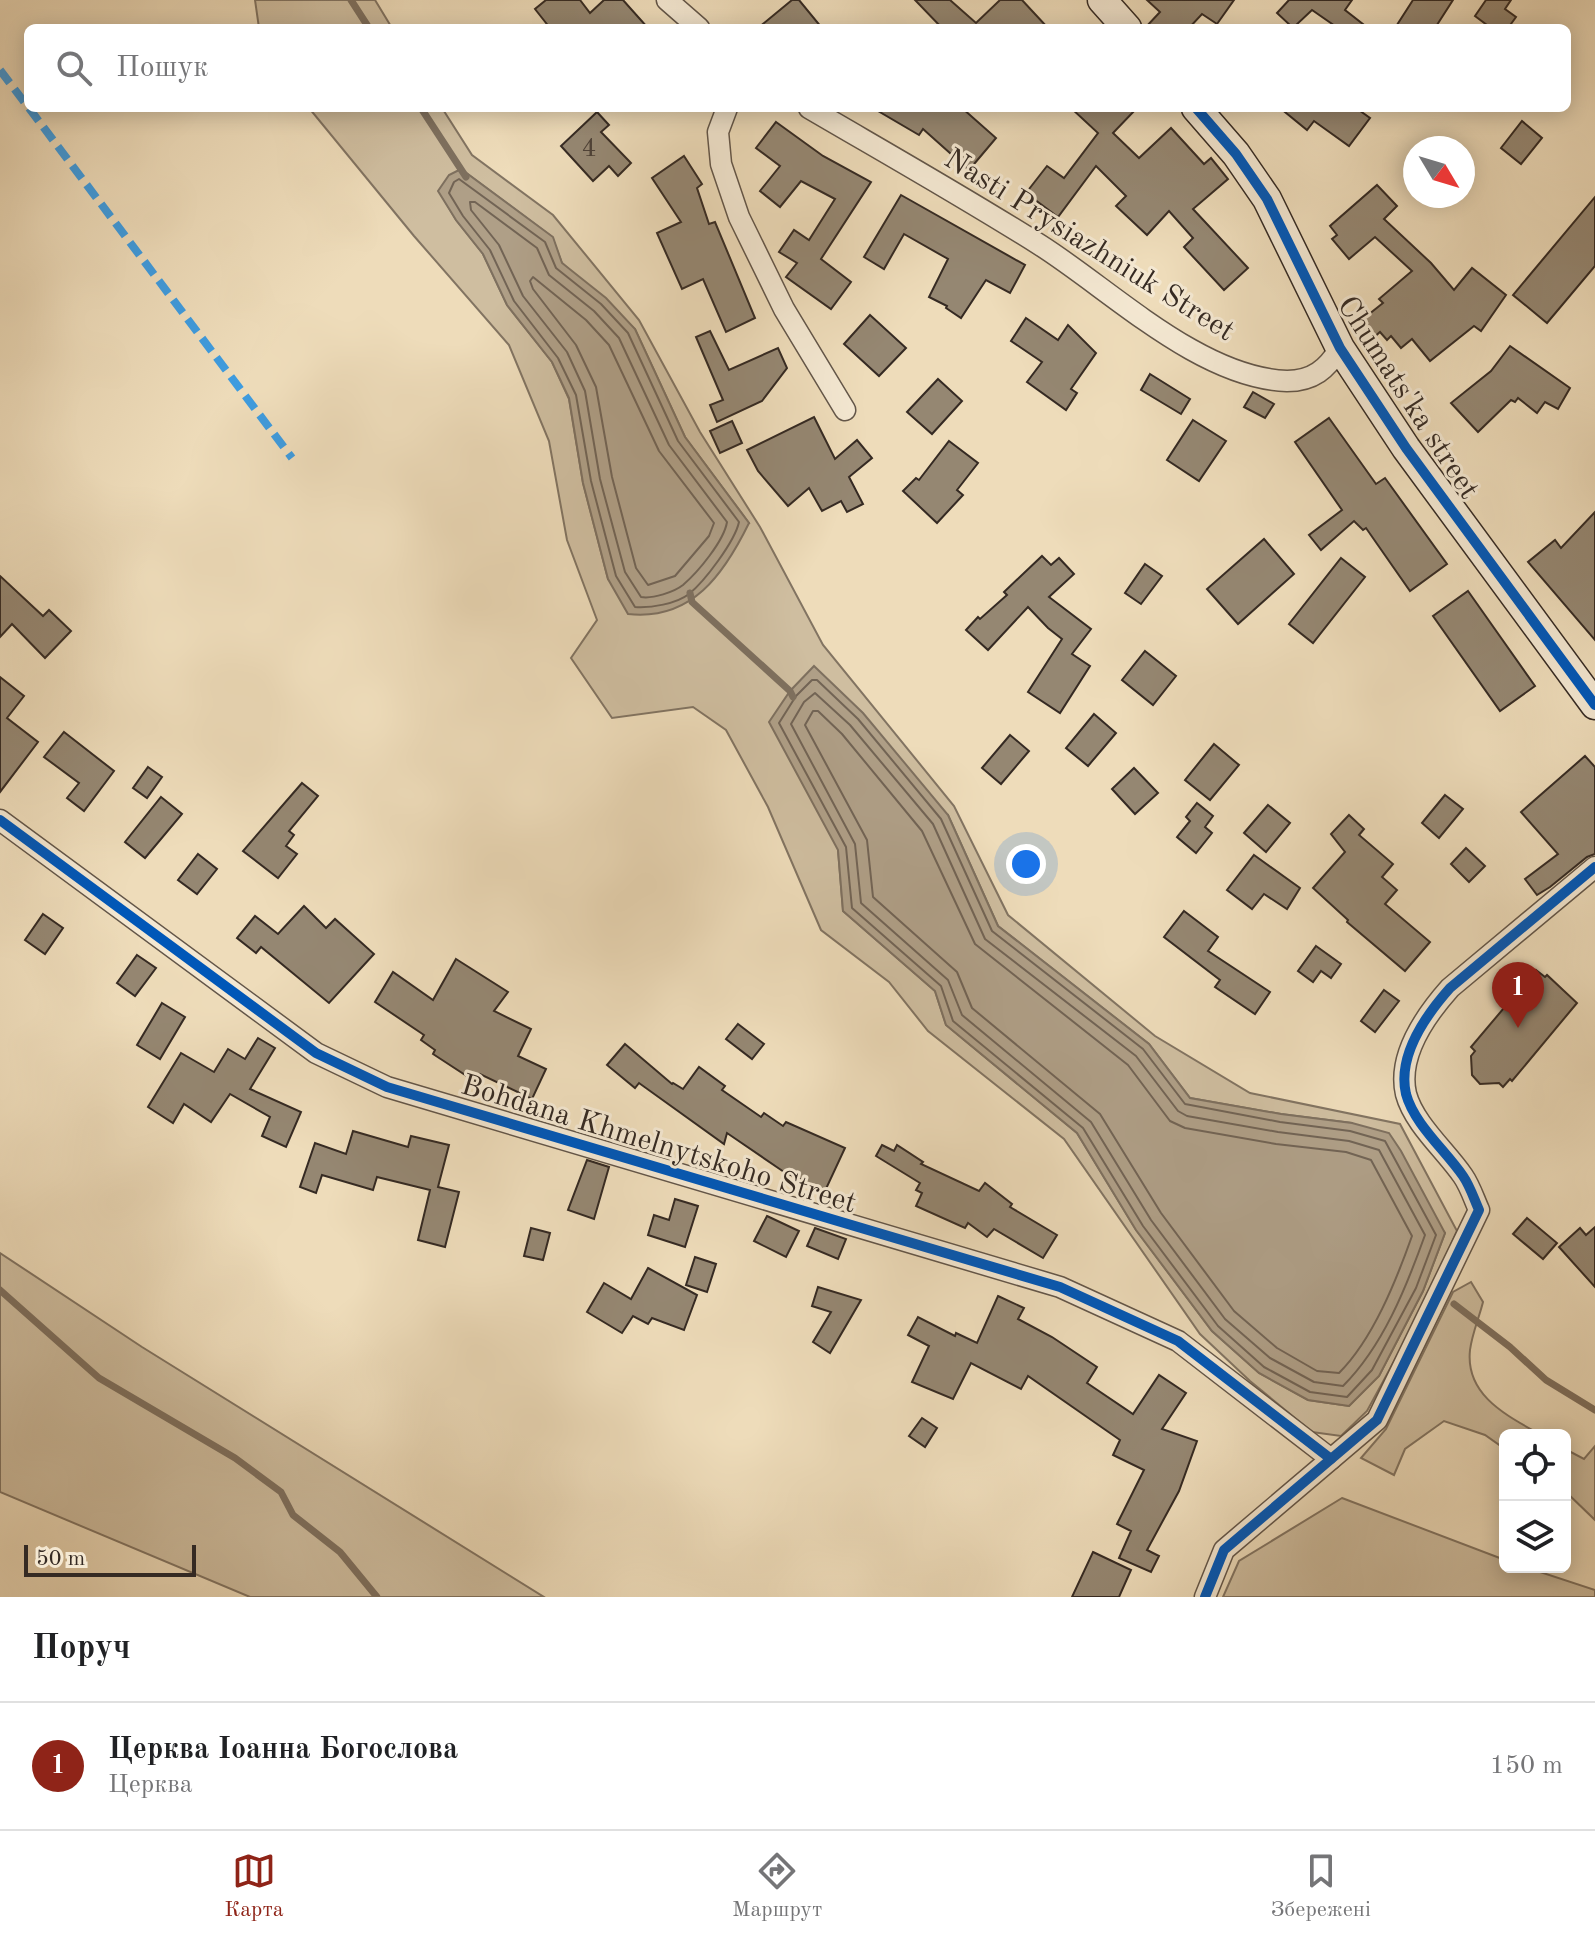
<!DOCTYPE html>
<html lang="uk">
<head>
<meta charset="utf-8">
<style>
  body { margin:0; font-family:"Old Standard TT",serif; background:#f6f6f6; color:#202124 }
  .controls { position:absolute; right:24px; bottom:24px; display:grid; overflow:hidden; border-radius:12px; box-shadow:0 4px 20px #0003 }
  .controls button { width:72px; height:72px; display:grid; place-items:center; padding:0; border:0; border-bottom:2px solid #e0e0e0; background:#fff; color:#202124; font:40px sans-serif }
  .compass { position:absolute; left:1403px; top:136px; width:72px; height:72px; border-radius:50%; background:#fff; box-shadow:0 4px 20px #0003; rotate:128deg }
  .scale { position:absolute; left:24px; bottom:20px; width:172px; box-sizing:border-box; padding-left:8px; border:4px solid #352a23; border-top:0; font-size:22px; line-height:28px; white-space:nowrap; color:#352a23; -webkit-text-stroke:6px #f4e8d2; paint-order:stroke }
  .you { position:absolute; left:1026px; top:864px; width:28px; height:28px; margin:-20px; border:6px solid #fff; border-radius:50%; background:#1a73e8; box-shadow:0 0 0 12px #1a73e833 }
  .badge { display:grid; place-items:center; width:52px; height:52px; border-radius:50%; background:#8f2418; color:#fff; font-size:26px; font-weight:700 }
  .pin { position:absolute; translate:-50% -66px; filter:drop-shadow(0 2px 4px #0008) }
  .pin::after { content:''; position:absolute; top:42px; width:28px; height:24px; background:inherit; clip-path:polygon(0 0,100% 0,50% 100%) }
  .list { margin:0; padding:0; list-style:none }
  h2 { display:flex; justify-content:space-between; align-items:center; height:104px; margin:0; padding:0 32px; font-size:34px }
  h2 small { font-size:26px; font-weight:400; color:#757577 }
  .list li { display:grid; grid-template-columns:52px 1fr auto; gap:24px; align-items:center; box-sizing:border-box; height:128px; padding:0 32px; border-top:2px solid #e0e0e0 }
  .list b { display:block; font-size:30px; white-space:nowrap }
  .list p { margin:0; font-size:26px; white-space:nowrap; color:#757577 }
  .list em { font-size:26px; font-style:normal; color:#757577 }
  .icon { flex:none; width:44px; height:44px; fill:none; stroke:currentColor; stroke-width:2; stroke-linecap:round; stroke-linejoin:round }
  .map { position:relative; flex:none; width:1595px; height:1597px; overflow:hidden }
  .search { position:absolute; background:#fff; box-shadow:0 4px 20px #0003; left:24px; right:24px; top:24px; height:88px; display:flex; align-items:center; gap:20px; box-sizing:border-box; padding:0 28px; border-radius:12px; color:#757577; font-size:30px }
  .sheet { height:232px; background:#fff }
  nav { display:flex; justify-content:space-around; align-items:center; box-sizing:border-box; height:112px; border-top:2px solid #e0e0e0; background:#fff; font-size:22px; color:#757577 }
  nav a { display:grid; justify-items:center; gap:4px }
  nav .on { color:#8f2418 }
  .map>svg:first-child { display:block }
  .green { fill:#cfbea0; stroke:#827462; stroke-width:2; fill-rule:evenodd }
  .water { fill:#af9f87; stroke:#7e705f; stroke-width:2 }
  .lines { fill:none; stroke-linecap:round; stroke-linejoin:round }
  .shore { stroke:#726455; stroke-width:2 }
  .stream { stroke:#7e705f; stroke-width:7 }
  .building { fill:#958772; stroke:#352a23; stroke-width:2 }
  .street-casing { stroke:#635649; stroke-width:23 }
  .secondary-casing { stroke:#352a23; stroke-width:31 }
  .street { stroke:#f4e8d2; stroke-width:20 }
  .secondary { stroke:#f4e8d2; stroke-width:28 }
  .quiet { stroke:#3e9ce0; stroke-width:8; stroke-dasharray:16 8; stroke-linecap:butt }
  .cycleway-casing { stroke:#f4e8d2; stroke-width:15 }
  .cycleway { stroke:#0057b8; stroke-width:10 }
  .labels { text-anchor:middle; stroke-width:6; stroke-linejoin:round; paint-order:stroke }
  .number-label { font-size:26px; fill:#4d4137 }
  .street-label { font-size:30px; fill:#352a23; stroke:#f4e8d2 }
</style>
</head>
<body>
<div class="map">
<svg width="1595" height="1597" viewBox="0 0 1595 1597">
  <rect width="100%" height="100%" fill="#eedcba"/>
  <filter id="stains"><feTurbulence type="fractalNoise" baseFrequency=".0025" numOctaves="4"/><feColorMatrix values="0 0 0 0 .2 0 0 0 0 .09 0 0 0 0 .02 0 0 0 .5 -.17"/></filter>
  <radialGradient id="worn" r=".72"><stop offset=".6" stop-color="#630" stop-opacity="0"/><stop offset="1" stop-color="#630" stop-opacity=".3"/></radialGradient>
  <!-- green -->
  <g class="green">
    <polygon points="255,0 375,0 392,28 259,28"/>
    <path d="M309,108H442L472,155L553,215L639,320L700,432L760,527L823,645L954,806L1008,915L1155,1036L1250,1093L1400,1124L1457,1231L1421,1312L1367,1411L1341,1436L1312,1432L1250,1381L1200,1334L1064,1139L928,1031L889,982L821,930L768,807L726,730L693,707L612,718L571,658L597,620L567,540L549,441L509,345L414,236ZM461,169L552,237L562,263L635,329L685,437L749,523L608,579L583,483L569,399L552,362L507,305L483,254L456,220L439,191ZM948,815L998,926L1149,1044L1190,1098L1281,1114L1352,1123L1445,1233L1423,1291L1379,1376L1349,1406L1308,1400L1259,1373L1212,1331L1136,1230L1077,1133L946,1025L935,991L843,911L838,850Z"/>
    <polygon points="0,1253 142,1347 544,1597 250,1597 0,1492"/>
    <path d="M1471,1282L1483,1302C1479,1318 1472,1334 1470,1350C1465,1396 1508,1416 1541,1435H1505V1449L1485,1435L1444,1421L1405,1449L1394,1475L1361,1458L1386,1429L1453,1292Z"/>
    <polygon points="1595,1446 1595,1520 1565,1491 1565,1449 1584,1459"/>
    <polygon points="1342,1498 1505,1560 1505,1567 1525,1567 1595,1590 1595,1597 1223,1597 1239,1561"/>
  </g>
  <!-- water -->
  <g class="water">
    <path d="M461,169L553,237L562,263L606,298L635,329L685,437L749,523C724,574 692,621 628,614L608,579L583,483L569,398L552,362L507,305L483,254L456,220L438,191L449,175Z"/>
    <polygon points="814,666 863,713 948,815 998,926 1149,1044 1190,1098 1281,1114 1352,1123 1389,1133 1401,1151 1445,1233 1423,1291 1379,1376 1349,1406 1308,1400 1259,1373 1212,1331 1136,1230 1077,1133 946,1025 935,991 843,911 838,850 769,722 790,691"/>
  </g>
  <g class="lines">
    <!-- shore -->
    <g class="shore">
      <path d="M459,179L545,242L556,268L601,304L628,333L678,441L739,522C735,541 705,581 689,594C676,604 651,608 635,607L616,576L591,481L576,395L558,358L514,301L490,250L463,216L449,193L454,182Z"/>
      <path d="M470,202H475L537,248L549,275L594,311L619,338L669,445L727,522C724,541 698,572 683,585C674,592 653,599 641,597L625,572L600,479L585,391L567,352L523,296L499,245L471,210Z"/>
      <polygon points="533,277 586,320 609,345 659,451 714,523 709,536 675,576 648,585 636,568 612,477 596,387 576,345 533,289 530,281"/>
      <polygon points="812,680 817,680 858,719 941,819 992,931 1143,1049 1185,1104 1280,1122 1350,1131 1385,1141 1436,1235 1416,1288 1372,1370 1347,1397 1310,1392 1264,1367 1218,1326 1143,1226 1083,1128 953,1021 941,986 852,908 846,847 779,723 796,696"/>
      <path d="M815,693L850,725L933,824L985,939L1136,1056L1178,1111L1187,1116L1278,1132L1349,1141L1379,1150L1425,1235C1406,1288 1383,1346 1343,1386L1314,1382L1270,1358L1225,1319L1151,1220L1091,1122L962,1015L948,980L861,903L855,844L791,724L804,702Z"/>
      <path d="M813,711H818L842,734L922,831L975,944L1128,1065L1170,1121L1185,1128L1276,1144L1346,1152L1371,1160L1412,1236C1396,1281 1373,1339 1339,1373L1317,1371L1277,1348L1234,1311L1161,1213L1100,1114L972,1008L957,972L873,897L867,840L805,725Z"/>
    </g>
    <!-- stream -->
    <g class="stream">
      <polyline points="351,0 369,28"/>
      <polyline points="421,108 466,177"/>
      <polyline points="690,593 692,602 790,691 793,697"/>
      <polyline points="0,1290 99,1378 235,1458 281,1492 293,1515 340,1552 377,1597"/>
      <polyline points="1454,1304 1510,1347 1546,1380 1595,1410"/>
    </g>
  </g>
  <!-- building -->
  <g class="building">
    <polygon points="546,0 580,0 590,13 604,0 623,0 648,28 550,28 535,9"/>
    <polygon points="792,0 799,0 822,28 758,28"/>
    <polygon points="915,0 950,0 976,23 1000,0 1022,0 1048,28 942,28"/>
    <polygon points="1147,0 1234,0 1217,24 1202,14 1189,28 1145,28 1160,12"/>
    <polygon points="1289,0 1352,0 1345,10 1368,28 1338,28 1312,10 1293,28 1277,13"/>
    <polygon points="1413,0 1453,0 1435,28 1395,28"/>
    <polygon points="1486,0 1511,0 1505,9 1516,17 1508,28 1491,28 1475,16"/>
    <polygon points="873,108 962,108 996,138 969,170 923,129 919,135"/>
    <polygon points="1071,108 1137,108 1113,133 1139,158 1171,128 1204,164 1211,158 1228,179 1193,209 1248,268 1224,290 1184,247 1193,238 1169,211 1147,235 1116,206 1126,196 1096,166 1058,217 1026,193 1047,166 1064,178 1098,133"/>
    <polygon points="1280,108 1356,108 1370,118 1349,146 1314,121 1307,130"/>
    <polygon points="597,112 609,125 601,132 631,163 618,176 609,166 593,181 561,146"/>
    <polygon points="1522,121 1542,138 1521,164 1501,148"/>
    <polygon points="776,122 823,156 871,182 821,259 851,282 831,309 786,277 797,263 779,252 794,230 809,240 835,199 801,181 780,207 760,191 780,166 756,148"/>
    <polygon points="684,156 702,184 697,188 709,224 715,222 755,318 726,332 703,279 682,289 657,233 681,222 652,178"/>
    <polygon points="1377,185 1397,206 1384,219 1431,263 1454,290 1472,268 1506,295 1481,331 1474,326 1430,361 1412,339 1401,348 1391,336 1387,340 1380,332 1372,339 1358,323 1383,303 1379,299 1412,271 1375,237 1349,259 1332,239 1337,235 1330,226"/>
    <polygon points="901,195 1025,265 1010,293 986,280 961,318 946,308 947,306 929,297 948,259 904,234 884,269 864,257"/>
    <polygon points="1595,197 1595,266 1547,323 1513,295"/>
    <polygon points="870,315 906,348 879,376 844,344"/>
    <polygon points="1026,318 1058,340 1068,325 1096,353 1071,389 1077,393 1066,410 1027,382 1042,362 1011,341"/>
    <polygon points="710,331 729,370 778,348 787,368 762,401 717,422 710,405 723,400 696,337"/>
    <polygon points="1510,346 1570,388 1558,409 1545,402 1537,413 1518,398 1515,402 1511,400 1478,432 1451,403 1491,371"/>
    <polygon points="1150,374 1190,399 1181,414 1141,390"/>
    <polygon points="938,379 962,401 932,434 907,412"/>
    <polygon points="1253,392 1274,404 1265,418 1244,407"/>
    <polygon points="814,417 835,459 857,440 872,458 849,477 863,504 847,512 841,501 822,511 809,488 788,506 758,471 747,450"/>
    <polygon points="1329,418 1376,484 1385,478 1447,564 1410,591 1366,528 1363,530 1354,521 1321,550 1309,535 1342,510 1295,442"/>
    <polygon points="1193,420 1226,441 1199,481 1167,460"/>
    <polygon points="732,421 742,443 720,453 710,431"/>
    <polygon points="949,441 978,463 957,490 963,495 937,523 903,491 916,478 919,480"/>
    <polygon points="1595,512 1595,640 1528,562 1555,540 1561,548"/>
    <polygon points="1264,539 1294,574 1238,624 1207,589"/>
    <polygon points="1042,556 1051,565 1059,558 1074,574 1049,597 1091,629 1072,654 1090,666 1060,713 1028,692 1062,639 1048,628 1028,607 988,650 966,630 978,617 980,619 1007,595 1004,592"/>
    <polygon points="1341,558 1365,577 1313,643 1289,624"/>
    <polygon points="1145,564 1162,576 1141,604 1125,593"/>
    <polygon points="0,576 43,616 49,610 71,631 45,658 12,624 0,637"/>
    <polygon points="1468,591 1535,686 1500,711 1433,616"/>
    <polygon points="1145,651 1176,676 1153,705 1122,680"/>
    <polygon points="0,677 24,696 7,718 38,742 0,792"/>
    <polygon points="1094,714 1116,733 1088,766 1066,748"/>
    <polygon points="64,732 114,771 84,811 67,798 79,783 44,757"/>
    <polygon points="1010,735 1029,751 1001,784 982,768"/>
    <polygon points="1214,744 1239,765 1210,800 1185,780"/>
    <polygon points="1585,756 1595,767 1595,854 1587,857 1550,887 1537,895 1525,879 1558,854 1521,812"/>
    <polygon points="148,767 162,777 147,798 133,788"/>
    <polygon points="1134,768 1158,793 1135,814 1112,789"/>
    <polygon points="302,783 318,796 289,831 294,835 286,846 297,854 278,878 243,851"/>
    <polygon points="1445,795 1463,809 1439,838 1422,823"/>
    <polygon points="161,797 182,814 145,858 125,842"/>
    <polygon points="1197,803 1213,816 1205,827 1212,833 1196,853 1177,837 1190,821 1186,817"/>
    <polygon points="1268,805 1290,823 1266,852 1244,833"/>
    <polygon points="1349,815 1364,829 1359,835 1393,864 1382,877 1397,890 1385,904 1430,942 1405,971 1347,922 1348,920 1313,888 1345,852 1331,834"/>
    <polygon points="1466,848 1485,866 1469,882 1451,864"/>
    <polygon points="198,854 217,869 197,894 178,880"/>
    <polygon points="1254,855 1300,888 1287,909 1264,894 1252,909 1227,890"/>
    <polygon points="304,906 326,928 335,919 374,954 329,1003 261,947 256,953 237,938 255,916 278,934"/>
    <polygon points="1184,911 1218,937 1208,951 1270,992 1255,1014 1215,987 1220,980 1164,937"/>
    <polygon points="43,914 63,928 45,954 25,940"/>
    <polygon points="1316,946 1341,964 1331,978 1321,971 1313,982 1298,971"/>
    <polygon points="137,955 156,968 135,996 117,983"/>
    <polygon points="456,959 508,992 494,1011 531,1029 518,1056 546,1069 532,1099 480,1074 476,1082 433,1054 435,1050 421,1040 424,1035 375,1002 393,972 433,1000"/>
    <polygon points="1536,970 1545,977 1547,975 1577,1003 1512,1081 1510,1079 1503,1087 1499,1083 1480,1084 1472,1075 1471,1056 1475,1051 1471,1047"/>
    <polygon points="1384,990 1399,1001 1375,1032 1361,1021"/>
    <polygon points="162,1003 185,1017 160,1059 137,1045"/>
    <polygon points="738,1024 764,1044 752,1059 726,1039"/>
    <polygon points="258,1038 275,1048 250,1089 301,1112 286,1147 262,1136 270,1117 230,1094 211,1122 184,1104 173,1123 148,1107 181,1053 214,1072 228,1049 245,1059"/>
    <polygon points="625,1044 672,1084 673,1083 683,1089 699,1067 725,1086 722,1090 761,1117 764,1113 783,1126 786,1122 845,1148 825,1191 784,1172 727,1133 724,1144 639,1083 635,1088 607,1065"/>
    <polygon points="353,1131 408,1147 411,1136 449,1145 438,1187 459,1192 445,1247 418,1240 430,1190 377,1177 373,1190 322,1175 316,1193 300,1187 315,1143 346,1154"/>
    <polygon points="882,1145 894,1151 897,1145 923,1162 921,1164 979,1191 985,1183 1012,1204 1010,1207 1057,1235 1043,1258 994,1229 987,1237 968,1223 965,1228 916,1206 922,1193 916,1190 920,1183 876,1156"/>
    <polygon points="587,1160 609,1167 594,1219 568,1210"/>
    <polygon points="675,1199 698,1206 685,1247 648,1235 654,1215 669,1220"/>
    <polygon points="767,1216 799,1231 786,1257 754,1241"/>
    <polygon points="1527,1218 1557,1243 1543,1259 1513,1234"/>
    <polygon points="1595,1227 1595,1287 1559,1247 1580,1228 1586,1235"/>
    <polygon points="531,1228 550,1233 543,1260 524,1256"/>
    <polygon points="815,1228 846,1239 838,1259 807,1246"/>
    <polygon points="695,1257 716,1264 707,1292 686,1285"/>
    <polygon points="648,1268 697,1295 684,1330 652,1318 648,1324 633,1316 622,1333 587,1312 604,1283 631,1299"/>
    <polygon points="818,1287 861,1300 830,1353 813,1342 831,1312 812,1306"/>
    <polygon points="998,1296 1024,1308 1018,1319 1052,1337 1097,1367 1087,1383 1133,1414 1159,1375 1186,1393 1162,1429 1197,1441 1179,1491 1147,1550 1159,1556 1151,1572 1119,1558 1131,1531 1117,1524 1144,1470 1113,1455 1120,1440 1028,1376 1021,1389 971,1363 953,1399 912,1382 929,1346 908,1335 918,1317 955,1336 956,1333 977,1343"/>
    <polygon points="922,1418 937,1428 925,1447 909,1436"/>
    <polygon points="1093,1552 1131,1570 1119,1597 1072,1597"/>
  </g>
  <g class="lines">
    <defs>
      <g id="street">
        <polyline points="667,0 699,28"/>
        <polyline points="727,108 718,132 721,164 739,217 784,309 845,410"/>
        <path d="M809,108C886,153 964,197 1040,245C1111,290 1200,378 1287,381C1313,381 1327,369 1340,348"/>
        <polyline points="0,820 316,1053 387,1087 1060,1287 1178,1341 1331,1459"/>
        <path d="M1205,1597L1224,1550L1377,1420L1479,1210C1474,1199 1470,1186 1463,1176C1446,1151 1414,1124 1406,1094C1397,1055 1426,1015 1450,988L1595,867"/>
      </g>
      <g id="secondary">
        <polyline points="1102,0 1127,28"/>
        <polyline points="1196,108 1236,154 1267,199 1340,348 1406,448 1595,705"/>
      </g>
    </defs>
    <!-- street casing -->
    <use href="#street" class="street-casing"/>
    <!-- secondary casing -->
    <use href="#secondary" class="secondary-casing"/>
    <!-- street -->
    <use href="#street" class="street"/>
    <!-- secondary -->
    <use href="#secondary" class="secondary"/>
    <!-- quiet -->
    <g class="quiet">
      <polyline points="0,70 28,107"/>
      <polyline points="29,108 292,458"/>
    </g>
    <defs>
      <g id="cycleway">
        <polyline points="1196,108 1236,154 1267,199 1340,348 1406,448 1595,705"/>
        <polyline points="0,820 316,1053 387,1087 1060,1287 1178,1341 1331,1459"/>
        <path d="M1205,1597L1224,1550L1377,1420L1479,1210C1474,1199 1470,1186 1463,1176C1446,1151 1414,1124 1406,1094C1397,1055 1426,1015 1450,988L1595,867"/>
      </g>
    </defs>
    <!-- cycleway casing -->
    <use href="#cycleway" class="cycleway-casing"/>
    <!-- cycleway -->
    <use href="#cycleway" class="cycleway"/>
  </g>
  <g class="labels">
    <!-- number labels -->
    <g class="number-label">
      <text x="589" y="156">4</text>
    </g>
    <!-- street labels -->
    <g class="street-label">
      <text transform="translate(1090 244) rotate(32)" y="10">Nasti Prysiazhniuk Street</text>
      <text transform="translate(1409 397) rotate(57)" y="10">Chumats'ka street</text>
      <text transform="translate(659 1143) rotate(17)" y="10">Bohdana Khmelnytskoho Street</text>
    </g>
  </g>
  <rect width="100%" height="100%" filter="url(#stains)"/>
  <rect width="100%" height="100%" fill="url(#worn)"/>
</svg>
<div class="controls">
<button><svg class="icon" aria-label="locate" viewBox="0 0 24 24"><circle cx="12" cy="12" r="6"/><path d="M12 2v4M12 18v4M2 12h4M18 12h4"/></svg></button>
<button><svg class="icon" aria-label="layers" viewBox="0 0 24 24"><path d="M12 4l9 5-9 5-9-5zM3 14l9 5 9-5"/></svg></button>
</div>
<svg class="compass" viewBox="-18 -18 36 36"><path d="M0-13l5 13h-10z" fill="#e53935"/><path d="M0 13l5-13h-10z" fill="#757577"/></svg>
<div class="scale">50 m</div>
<div class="you"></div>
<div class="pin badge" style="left:1518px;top:1028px">1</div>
<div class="search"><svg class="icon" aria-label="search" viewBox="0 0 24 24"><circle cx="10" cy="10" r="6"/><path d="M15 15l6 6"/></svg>Пошук</div>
</div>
<section class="sheet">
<h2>Поруч<small></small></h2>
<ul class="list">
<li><span class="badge">1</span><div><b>Церква Іоанна Богослова</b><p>Церква</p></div><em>150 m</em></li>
</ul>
</section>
<nav>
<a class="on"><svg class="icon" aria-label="map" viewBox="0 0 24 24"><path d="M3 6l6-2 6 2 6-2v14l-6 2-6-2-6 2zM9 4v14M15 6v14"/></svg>Карта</a>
<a><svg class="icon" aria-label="directions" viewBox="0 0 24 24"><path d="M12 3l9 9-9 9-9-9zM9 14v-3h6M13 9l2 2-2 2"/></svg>Маршрут</a>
<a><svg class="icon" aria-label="saved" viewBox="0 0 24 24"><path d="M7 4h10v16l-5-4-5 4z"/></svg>Збережені</a>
</nav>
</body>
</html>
